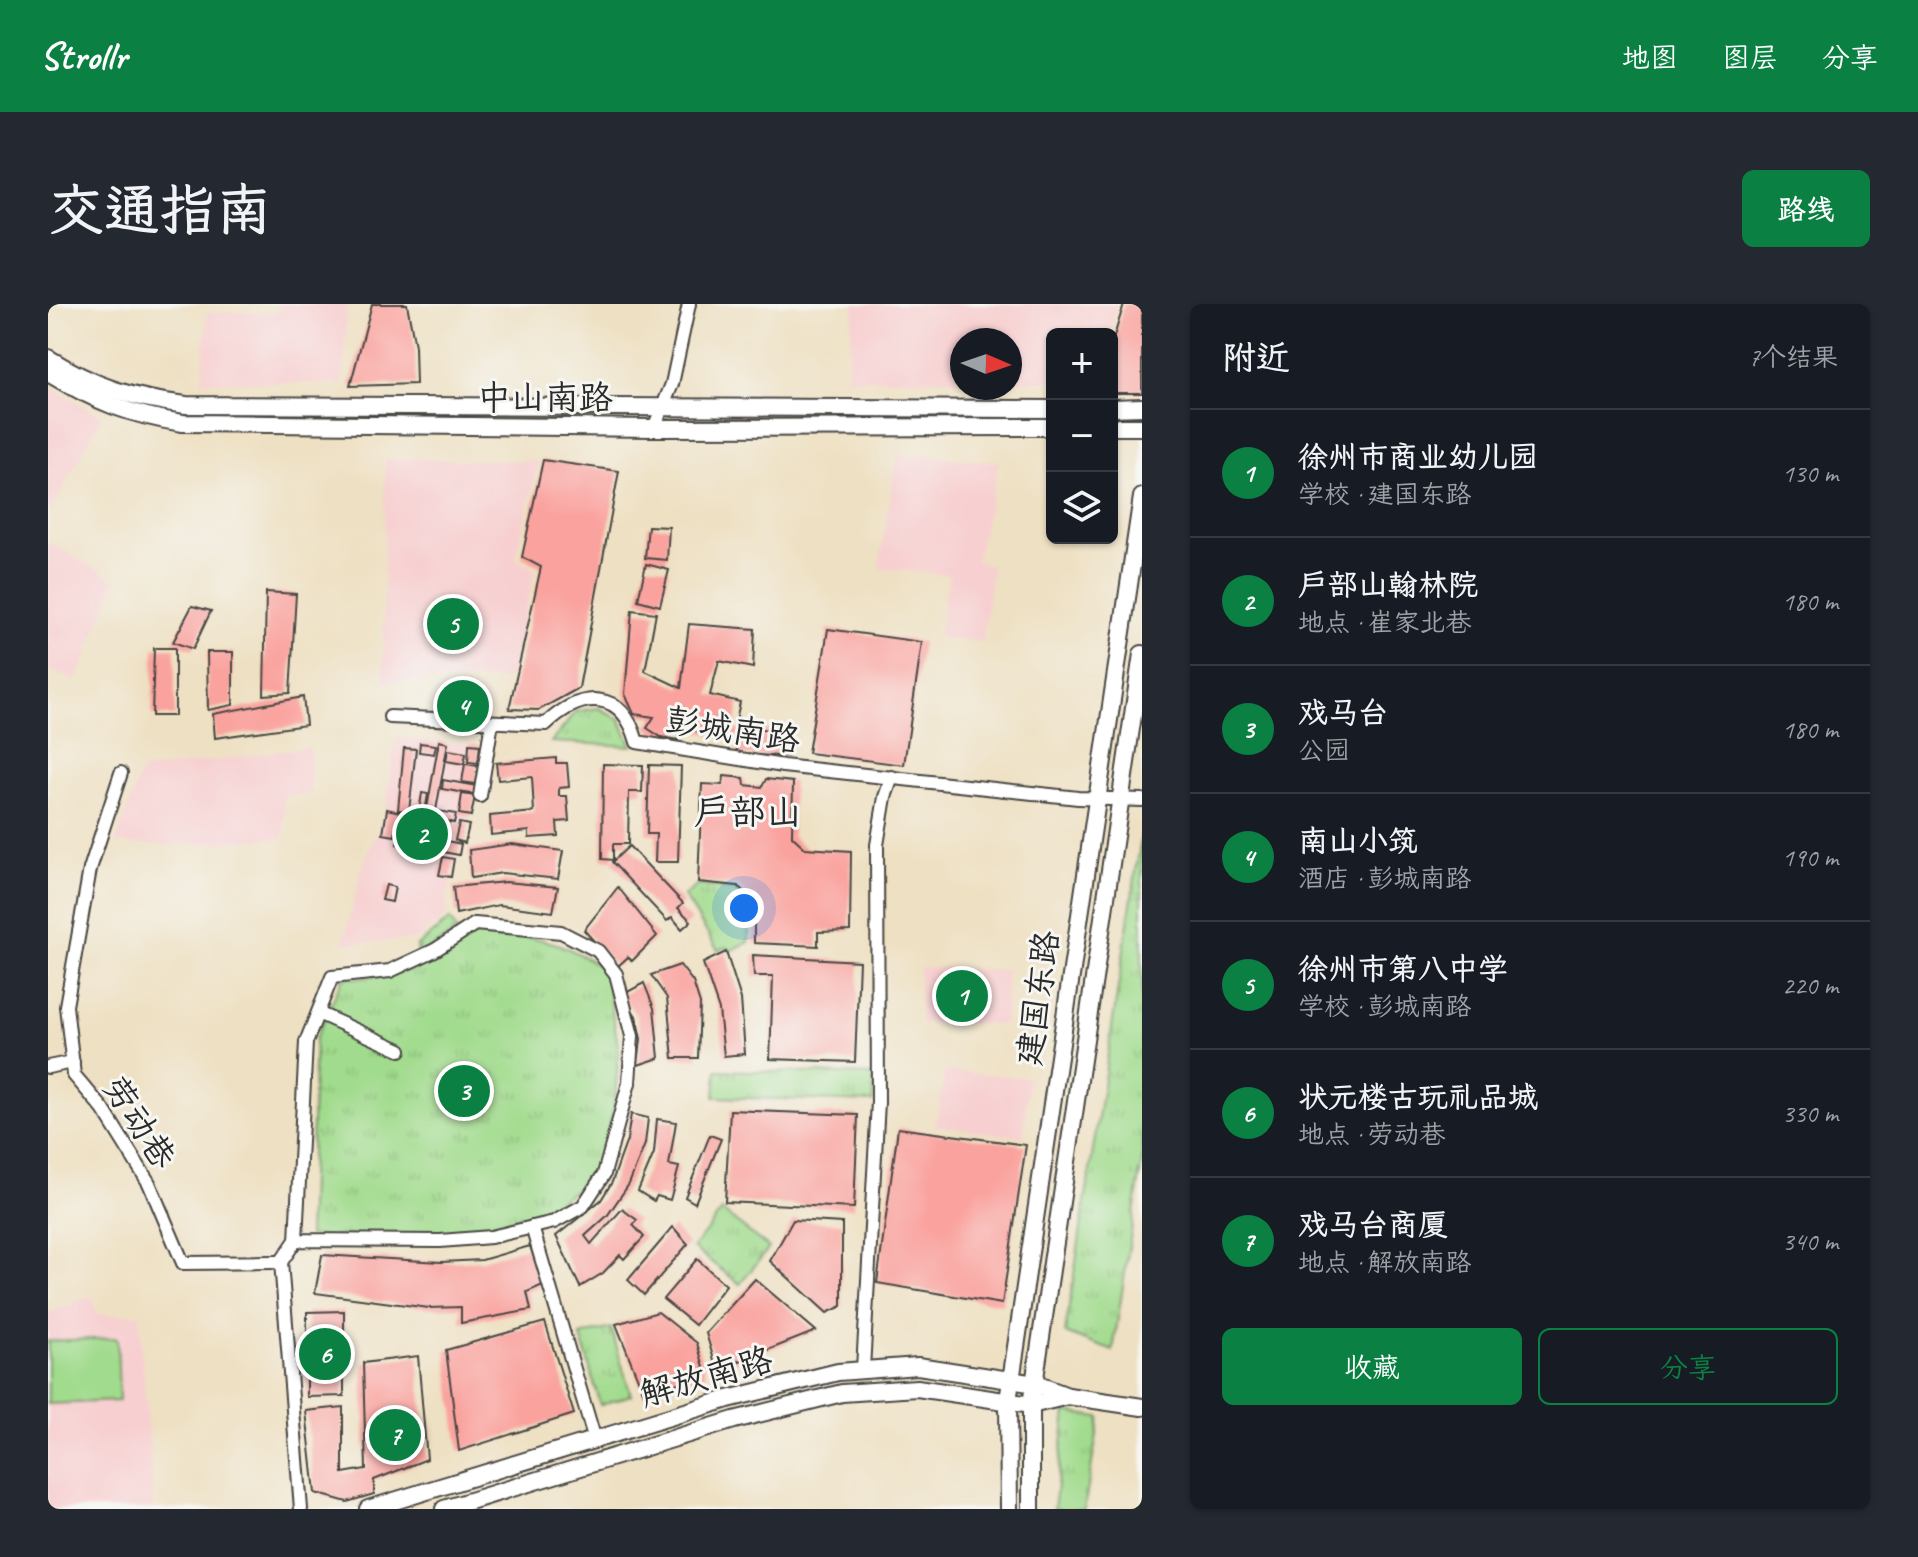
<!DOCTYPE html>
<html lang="zh">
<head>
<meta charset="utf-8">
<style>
  body { margin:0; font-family:Caveat,"LXGW WenKai TC",sans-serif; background:#242831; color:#f1f3f6 }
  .controls { position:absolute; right:24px; top:24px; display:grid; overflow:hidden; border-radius:12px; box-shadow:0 2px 6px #0004 }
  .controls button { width:72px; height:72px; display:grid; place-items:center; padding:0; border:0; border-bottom:2px solid #363941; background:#171b24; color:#f1f3f6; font:40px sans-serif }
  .compass { position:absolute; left:902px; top:24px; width:72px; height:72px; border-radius:50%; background:#171b24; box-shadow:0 2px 6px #0004; rotate:92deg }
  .you { position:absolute; left:696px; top:604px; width:28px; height:28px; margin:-20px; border:6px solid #fff; border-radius:50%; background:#1a73e8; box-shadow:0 0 0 12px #1a73e833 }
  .badge { display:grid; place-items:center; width:52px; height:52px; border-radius:50%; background:#0b8043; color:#fff; font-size:26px; font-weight:700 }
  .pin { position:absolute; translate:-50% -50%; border:4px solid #fff; box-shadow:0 2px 8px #0006 }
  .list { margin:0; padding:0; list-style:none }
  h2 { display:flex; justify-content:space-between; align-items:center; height:104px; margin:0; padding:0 32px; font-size:34px }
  h2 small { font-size:26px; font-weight:400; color:#9ea1a6 }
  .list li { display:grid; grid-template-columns:52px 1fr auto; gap:24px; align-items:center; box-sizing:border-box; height:128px; padding:0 32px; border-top:2px solid #363941 }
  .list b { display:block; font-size:30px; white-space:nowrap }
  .list p { margin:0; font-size:26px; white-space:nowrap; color:#9ea1a6 }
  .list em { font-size:26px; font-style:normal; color:#9ea1a6 }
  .actions { display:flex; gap:16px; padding:24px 32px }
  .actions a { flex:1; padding:18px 0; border:2px solid #0b8043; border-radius:12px; text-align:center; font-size:28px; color:#0b8043 }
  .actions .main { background:#0b8043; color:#fff }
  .icon { flex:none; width:44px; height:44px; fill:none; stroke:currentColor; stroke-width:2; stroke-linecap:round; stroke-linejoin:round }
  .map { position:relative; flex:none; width:1094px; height:1205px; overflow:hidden; border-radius:12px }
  header { display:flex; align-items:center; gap:48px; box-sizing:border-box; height:112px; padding:0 40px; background:#0b8043; color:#fff }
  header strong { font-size:38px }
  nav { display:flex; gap:44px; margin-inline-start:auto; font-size:28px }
  .intro { display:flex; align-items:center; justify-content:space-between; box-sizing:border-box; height:192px; padding:0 48px }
  h1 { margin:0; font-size:56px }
  .button { padding:20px 36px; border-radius:12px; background:#0b8043; color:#fff; font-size:28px; font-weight:700 }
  main { display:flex; gap:48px; padding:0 48px }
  aside { flex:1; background:#171b24; border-radius:12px; box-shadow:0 2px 6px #0004 }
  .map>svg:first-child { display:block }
  .built { fill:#f7cfd0 }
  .grass { fill:url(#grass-dots); stroke:#66835c; stroke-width:2 }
  .park { fill:url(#park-tufts); stroke:#66835c; stroke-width:2 }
  .pitch { fill:#a1db8d; stroke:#66835c; stroke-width:2 }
  .building { fill:#faa29e }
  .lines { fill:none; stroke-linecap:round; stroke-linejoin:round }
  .minor-casing { stroke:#484642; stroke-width:16 }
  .major-casing { stroke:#484642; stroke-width:20 }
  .minor { stroke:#fff; stroke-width:12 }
  .major { stroke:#fff; stroke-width:16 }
  .labels { text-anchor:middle; stroke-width:6; stroke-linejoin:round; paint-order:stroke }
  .street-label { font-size:34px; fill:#2b2b2b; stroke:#f6f6f2 }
  .neighbourhood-label { font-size:36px; fill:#2b2b2b; stroke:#f6f6f2 }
</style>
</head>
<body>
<header>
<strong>Strollr</strong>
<nav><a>地图</a><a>图层</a><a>分享</a></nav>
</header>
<div class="intro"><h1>交通指南</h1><a class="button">路线</a></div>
<main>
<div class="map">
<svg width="1094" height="1205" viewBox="0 0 1094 1205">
  <defs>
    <pattern id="grass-dots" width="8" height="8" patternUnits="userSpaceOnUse" patternTransform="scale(2)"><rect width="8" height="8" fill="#a1db8d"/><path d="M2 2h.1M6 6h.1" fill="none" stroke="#8bbc7a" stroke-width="1.8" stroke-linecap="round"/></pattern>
    <pattern id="park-tufts" width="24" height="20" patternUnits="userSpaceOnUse" patternTransform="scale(2)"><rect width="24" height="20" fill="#a1db8d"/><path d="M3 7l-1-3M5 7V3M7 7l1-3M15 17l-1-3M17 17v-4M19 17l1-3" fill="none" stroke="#8bbc7a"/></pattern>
  </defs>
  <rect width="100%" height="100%" fill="#f6f6f2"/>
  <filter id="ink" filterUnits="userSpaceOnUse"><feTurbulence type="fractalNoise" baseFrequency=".0125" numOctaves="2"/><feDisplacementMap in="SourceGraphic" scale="16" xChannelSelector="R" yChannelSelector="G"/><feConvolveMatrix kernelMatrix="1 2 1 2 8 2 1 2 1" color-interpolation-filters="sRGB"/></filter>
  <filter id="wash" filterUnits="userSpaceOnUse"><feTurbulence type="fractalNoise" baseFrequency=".006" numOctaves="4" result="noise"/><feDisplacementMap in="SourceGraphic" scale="32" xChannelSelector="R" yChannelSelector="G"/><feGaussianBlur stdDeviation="1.8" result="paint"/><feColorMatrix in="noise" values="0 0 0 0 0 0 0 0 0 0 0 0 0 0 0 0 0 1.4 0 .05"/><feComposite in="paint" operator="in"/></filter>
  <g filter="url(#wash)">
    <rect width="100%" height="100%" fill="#eee0c2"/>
    <!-- built -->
    <g class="built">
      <polygon points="231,0 299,0 295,80 154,77 159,8 230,9"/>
      <polygon points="806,0 1069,0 1063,30 1033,25 1031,30 1004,30 1004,77 962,77 962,36 914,36 914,76 799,74"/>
      <polygon points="0,82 54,112 0,212"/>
      <polygon points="849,150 951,158 928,257 944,263 935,338 890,334 901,271 831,264"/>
      <polygon points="337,155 491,157 467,255 487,265 462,375 335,378"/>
      <polygon points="0,238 68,276 29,377 0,366"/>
      <polygon points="347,434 432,441 423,512 398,594 399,612 369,635 295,640 316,558 337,512"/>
      <polygon points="262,443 263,490 236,492 236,534 130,541 67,539 93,467"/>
      <polygon points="871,663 959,666 957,720 872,719"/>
      <polygon points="897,767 981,774 975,833 888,821"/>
      <polygon points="43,992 50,1011 91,1010 106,1205 0,1205 0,1009"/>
    </g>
    <!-- grass -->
    <polygon class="grass" points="402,616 409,628 370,651 369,642"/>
    <!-- park -->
    <g class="park">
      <polygon points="551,404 572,415 584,442 503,438 529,407"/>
      <polygon points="1094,528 1094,857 1065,1047 1017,1029"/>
      <polygon points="650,581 687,586 701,600 701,638 682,647 679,643 670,646 636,592"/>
      <path d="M424,629C482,632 509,632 557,666L571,747L566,804L546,873L488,912L420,929L366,933L260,932L267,735L295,674C354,674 378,666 424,629Z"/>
      <polygon points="669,766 826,771 825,798 667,793"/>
      <polygon points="674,907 721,944 692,980 645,944"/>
      <polygon points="563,1024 583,1091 552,1101 533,1032"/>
      <polygon points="1018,1108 1052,1113 1036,1205 1006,1205"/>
    </g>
    <!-- pitch -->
    <polygon class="pitch" points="69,1034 71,1097 0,1100 0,1037"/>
    <g id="blocks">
      <!-- building -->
      <g class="building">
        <polygon points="324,0 359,0 367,42 368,80 302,82"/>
        <polygon points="1076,0 1094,0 1094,89 1064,89 1064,39"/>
        <polygon points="495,156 571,167 531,384 491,406 461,405 493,263 474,253"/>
        <polygon points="600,222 621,223 619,256 597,254"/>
        <polygon points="598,260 621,266 612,302 590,296"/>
        <polygon points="218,288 248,290 242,389 216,391"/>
        <polygon points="144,302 163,307 145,345 125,338"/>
        <polygon points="584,306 608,309 597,367 633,384 641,320 707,325 705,364 671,357 662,391 692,398 686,426 737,426 740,452 688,451 690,435 648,427 642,421 631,419 630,436 613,433 599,424 606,413 586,410 577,390"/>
        <polygon points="780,325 874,338 856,461 760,449"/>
        <polygon points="106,344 127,344 127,412 104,412"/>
        <polygon points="159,348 185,348 185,401 160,406"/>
        <polygon points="255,393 258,421 167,434 165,410"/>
        <polygon points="391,437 400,439 387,512 378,510"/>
        <polygon points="372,439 388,441 386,450 371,448"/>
        <polygon points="421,440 432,441 430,459 420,458"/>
        <polygon points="356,444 368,445 361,507 350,506"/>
        <polygon points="400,446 418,449 416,460 398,457"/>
        <polygon points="508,454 508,459 519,459 521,483 511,484 511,492 519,492 521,517 509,518 510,532 481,534 481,527 443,531 442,512 486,508 484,473 450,476 448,459"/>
        <polygon points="417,460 430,462 427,480 414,478"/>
        <polygon points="555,460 595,461 594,488 581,488 580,540 565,540 565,556 554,555"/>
        <polygon points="601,461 633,462 630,558 607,558 608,530 599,530"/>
        <polygon points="676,472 696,474 697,481 714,483 718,475 745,478 744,532 757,544 803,547 802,627 770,628 770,642 706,639 706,598 690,582 650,578 654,480 675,481"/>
        <polygon points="395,476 429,482 428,491 394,485"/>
        <polygon points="374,489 380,490 377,509 371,508"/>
        <polygon points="414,490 427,492 423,512 411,510"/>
        <polygon points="339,505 352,508 347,532 335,530"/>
        <polygon points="390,507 408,510 406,519 388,515"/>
        <polygon points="372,511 383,513 379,531 369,529"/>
        <polygon points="411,519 421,521 417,539 407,536"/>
        <polygon points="371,531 413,540 411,551 369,543"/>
        <polygon points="352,532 368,537 366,544 349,540"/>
        <polygon points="464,540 515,547 510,575 454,569 423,574 421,546"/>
        <polygon points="581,542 635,599 630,604 643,617 634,625 624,613 619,617 564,558"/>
        <polygon points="395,553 406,555 403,573 391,571"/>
        <polygon points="458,578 510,583 505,608 451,601 408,610 405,583"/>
        <polygon points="338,581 347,583 344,598 334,596"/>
        <polygon points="570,583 609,632 584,657 580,653 569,663 536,626"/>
        <polygon points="678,648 693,695 697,750 676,752 671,706 655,659"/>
        <polygon points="705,651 811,657 807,758 722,755 725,672 706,672"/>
        <polygon points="632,661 645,678 652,700 650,754 625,754 619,694 603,671"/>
        <polygon points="596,679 606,704 611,754 590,761 593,735 588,712 574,691"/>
        <polygon points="682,806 810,811 806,904 677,898"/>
        <polygon points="583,810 600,814 597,840 581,880 559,912 537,932 543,940 574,905 589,916 585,921 596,933 576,955 572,951 555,969 532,983 508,932 553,896 564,878 579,836"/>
        <polygon points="609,815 628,818 621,861 631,863 622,896 609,892 606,897 590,887 606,849"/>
        <polygon points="850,824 978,841 954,1000 829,979"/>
        <polygon points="662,831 673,835 647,899 637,893"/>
        <polygon points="745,916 794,919 794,1002 779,1009 722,957"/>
        <polygon points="625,923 640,940 596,991 580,976"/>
        <polygon points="482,942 495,981 479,988 483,1006 413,1019 413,1003 381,1004 267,989 274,951 393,958 434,956"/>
        <polygon points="649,955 678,981 647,1021 615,995"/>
        <polygon points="707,975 768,1027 669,1066 658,1029"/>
        <polygon points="296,1007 296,1092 259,1093 259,1008"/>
        <polygon points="610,1008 649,1039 658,1070 596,1090 568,1020"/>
        <polygon points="497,1018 526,1110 411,1147 398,1046"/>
        <polygon points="370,1052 379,1155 326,1176 326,1190 299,1198 267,1189 258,1107 295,1103 295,1169 318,1165 315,1059"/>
      </g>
    </g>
  </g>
  <g filter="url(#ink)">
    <use href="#blocks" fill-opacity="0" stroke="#484642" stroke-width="2"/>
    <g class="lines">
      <defs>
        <g id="minor">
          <polyline points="606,124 624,80 641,0"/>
          <path d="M342,413L498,420C533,387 574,384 589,438L735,462L1030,494L1094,496"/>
          <polyline points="73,469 42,565 18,702 26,771 55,805 101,879 135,959 233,958"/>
          <polyline points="432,492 444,418"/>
          <polyline points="272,710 352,746"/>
          <polyline points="0,763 25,758"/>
          <polyline points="484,923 547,1136"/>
          <polyline points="248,936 392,937 443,933 506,918 535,902 556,870 581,779 584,732 568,670 550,647 513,628 427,620 387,646 342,667 284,673 258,738 248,936 233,958 253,1205"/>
          <polyline points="815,1065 830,798 829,541 837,493 844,473"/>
        </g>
        <g id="major">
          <path d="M0,54C47,83 83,94 138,101L1004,105"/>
          <path d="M0,69C47,97 81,111 135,119L606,124L1004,123"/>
          <polyline points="1064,104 1094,103"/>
          <polyline points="1064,123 1094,123"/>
          <polyline points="320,1205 680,1095 790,1068 870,1062 988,1080 1020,1092 1094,1103"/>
          <polyline points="396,1205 686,1116 794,1089 869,1084 983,1101 1020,1092"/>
          <polyline points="961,1205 960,1097 1094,193"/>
          <polyline points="983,1205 983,1101 1094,350"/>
        </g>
      </defs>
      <!-- minor casing -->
      <use href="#minor" class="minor-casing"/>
      <!-- major casing -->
      <use href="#major" class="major-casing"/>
      <!-- minor -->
      <use href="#minor" class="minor"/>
      <!-- major -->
      <use href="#major" class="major"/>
    </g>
  </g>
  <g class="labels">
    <!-- street labels -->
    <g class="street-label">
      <text x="497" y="105">中山南路</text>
      <text transform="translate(685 425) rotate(9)" y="12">彭城南路</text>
      <text transform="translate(989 694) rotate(-82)" y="12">建国东路</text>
      <text transform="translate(92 818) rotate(57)" y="12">劳动巷</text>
      <text transform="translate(658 1072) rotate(-16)" y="12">解放南路</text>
    </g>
    <!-- neighbourhood labels -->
    <g class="neighbourhood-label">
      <text x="700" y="520">户部山</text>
    </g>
  </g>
</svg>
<div class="controls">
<button>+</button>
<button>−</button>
<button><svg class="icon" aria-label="layers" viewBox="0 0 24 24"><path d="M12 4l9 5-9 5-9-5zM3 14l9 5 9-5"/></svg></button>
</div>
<svg class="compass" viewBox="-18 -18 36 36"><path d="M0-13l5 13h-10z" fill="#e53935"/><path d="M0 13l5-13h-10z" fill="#9ea1a6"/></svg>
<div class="you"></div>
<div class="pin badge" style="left:914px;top:692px">1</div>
<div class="pin badge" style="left:374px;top:530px">2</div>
<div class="pin badge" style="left:416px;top:787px">3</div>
<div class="pin badge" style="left:415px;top:402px">4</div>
<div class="pin badge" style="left:405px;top:320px">5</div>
<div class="pin badge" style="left:277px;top:1050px">6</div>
<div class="pin badge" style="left:347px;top:1131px">7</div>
</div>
<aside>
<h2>附近<small>7个结果</small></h2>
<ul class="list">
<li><span class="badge">1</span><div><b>徐州市商业幼儿园</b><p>学校 · 建国东路</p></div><em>130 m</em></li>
<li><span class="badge">2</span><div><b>户部山翰林院</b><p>地点 · 崔家北巷</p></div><em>180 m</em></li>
<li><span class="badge">3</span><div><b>戏马台</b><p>公园</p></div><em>180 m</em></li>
<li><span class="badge">4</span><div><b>南山小筑</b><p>酒店 · 彭城南路</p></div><em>190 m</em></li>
<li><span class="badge">5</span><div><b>徐州市第八中学</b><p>学校 · 彭城南路</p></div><em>220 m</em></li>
<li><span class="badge">6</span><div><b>状元楼古玩礼品城</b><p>地点 · 劳动巷</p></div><em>330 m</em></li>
<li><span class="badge">7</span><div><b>戏马台商厦</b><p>地点 · 解放南路</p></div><em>340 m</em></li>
</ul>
<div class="actions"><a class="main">收藏</a><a>分享</a></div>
</aside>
</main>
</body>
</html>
